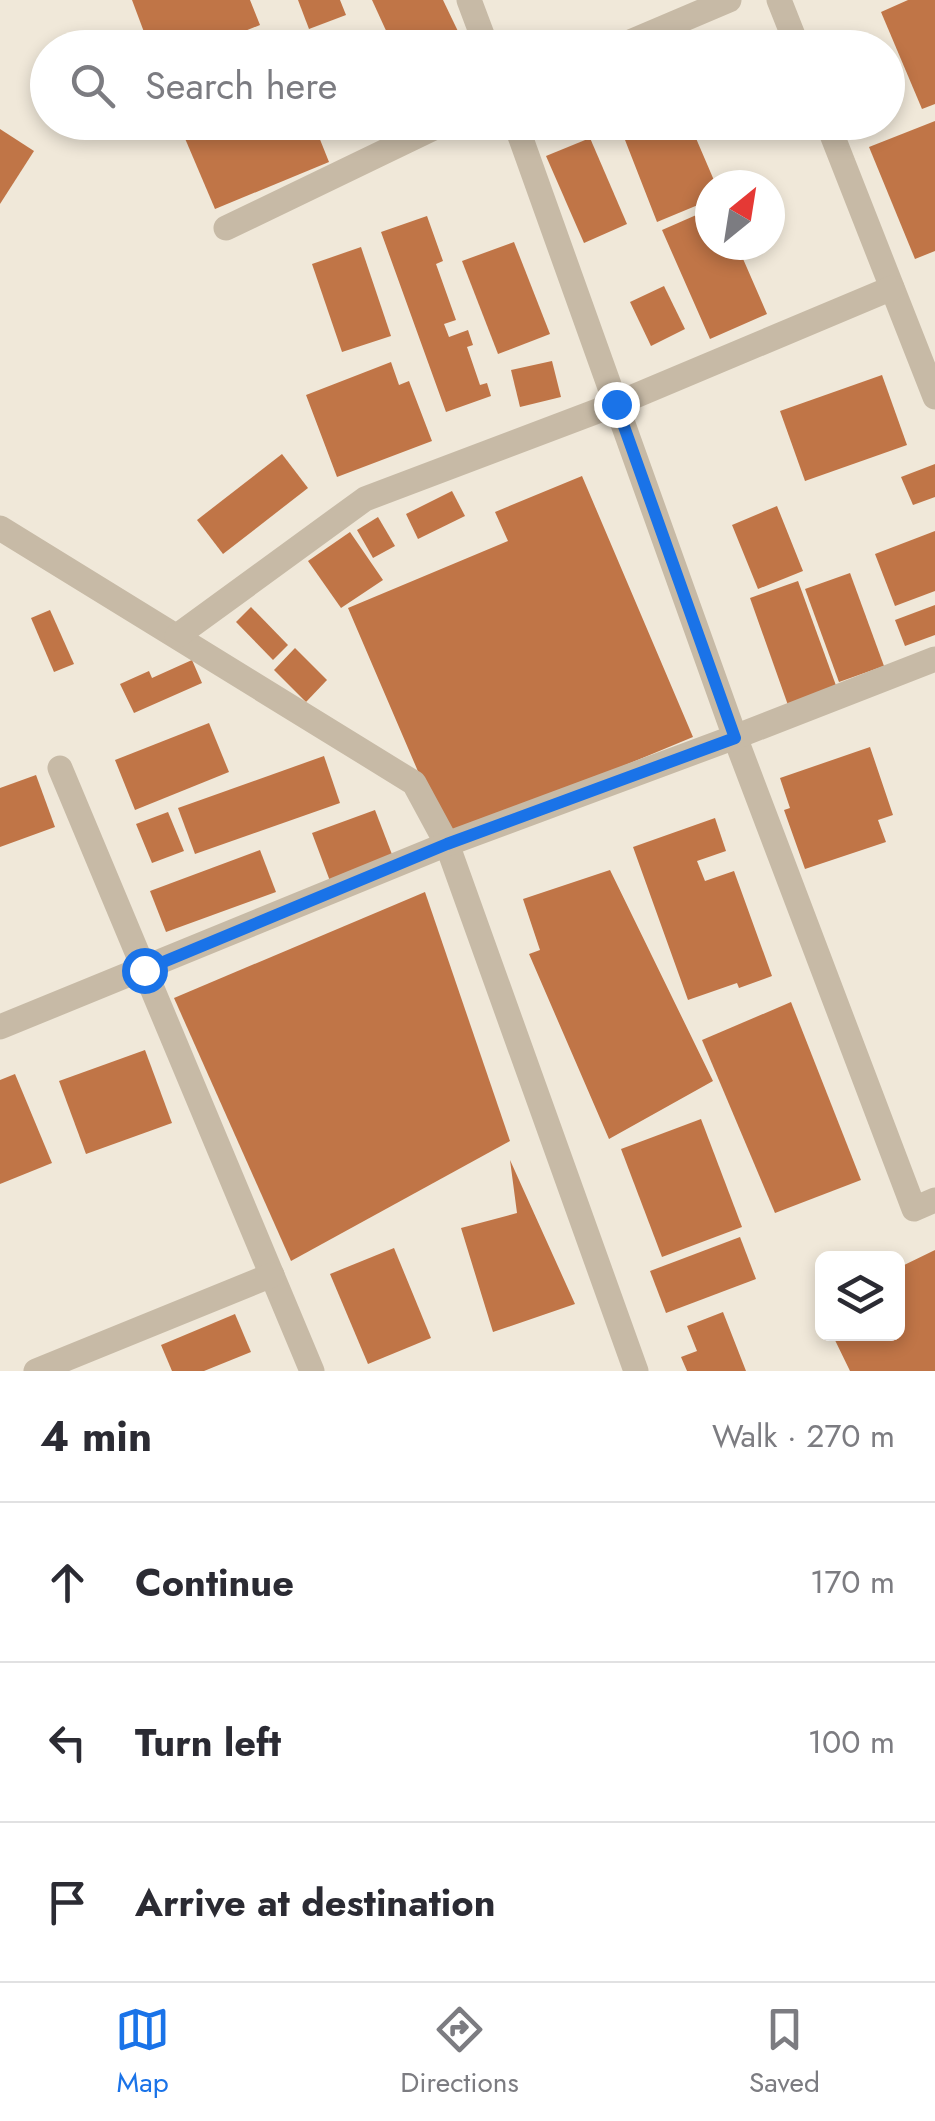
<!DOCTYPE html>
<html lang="en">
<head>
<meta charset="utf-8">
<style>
  body { margin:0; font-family:Jost,sans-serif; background:#f7f7f7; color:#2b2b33 }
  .controls { position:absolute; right:30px; bottom:30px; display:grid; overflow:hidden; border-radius:15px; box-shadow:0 5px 15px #0003 }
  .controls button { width:90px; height:90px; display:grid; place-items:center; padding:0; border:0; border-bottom:2px solid #e1e1e2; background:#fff; color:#2b2b33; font:50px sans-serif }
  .compass { position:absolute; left:695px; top:170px; width:90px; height:90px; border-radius:50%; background:#fff; box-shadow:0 5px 15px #0003; rotate:30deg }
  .stop { position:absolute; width:30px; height:30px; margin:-22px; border:8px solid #1a73e8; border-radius:50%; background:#fff }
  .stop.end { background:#1a73e8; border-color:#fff; box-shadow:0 2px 10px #0008 }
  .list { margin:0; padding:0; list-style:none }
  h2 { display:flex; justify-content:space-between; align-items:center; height:130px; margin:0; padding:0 40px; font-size:42px }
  h2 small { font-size:32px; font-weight:400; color:#7c7c81 }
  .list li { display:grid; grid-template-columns:65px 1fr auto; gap:30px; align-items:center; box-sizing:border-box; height:160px; padding:0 40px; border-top:2px solid #e1e1e2 }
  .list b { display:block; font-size:38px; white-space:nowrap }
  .list em { font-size:32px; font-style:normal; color:#7c7c81 }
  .icon { flex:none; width:55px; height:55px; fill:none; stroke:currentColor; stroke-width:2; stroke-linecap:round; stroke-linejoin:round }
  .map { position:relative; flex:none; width:935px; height:1371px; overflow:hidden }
  .search { position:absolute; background:#fff; box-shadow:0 5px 15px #0003; left:30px; right:30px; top:30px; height:110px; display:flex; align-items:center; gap:25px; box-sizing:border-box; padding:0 35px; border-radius:55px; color:#7c7c81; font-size:38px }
  .sheet { height:610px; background:#fff }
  nav { display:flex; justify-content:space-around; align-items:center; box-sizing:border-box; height:140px; border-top:2px solid #e1e1e2; background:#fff; font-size:28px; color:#7c7c81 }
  nav a { display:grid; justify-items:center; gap:5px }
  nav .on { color:#1a73e8 }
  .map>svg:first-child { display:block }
  .building { fill:#c07547 }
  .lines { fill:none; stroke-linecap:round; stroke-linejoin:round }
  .street { stroke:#c7baa6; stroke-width:25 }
  .route { stroke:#1a73e8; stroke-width:12 }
</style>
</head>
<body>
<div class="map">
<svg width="935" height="1371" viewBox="0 0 935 1371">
  <rect width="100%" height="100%" fill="#f0e8d9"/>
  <!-- building -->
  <g class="building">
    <polygon points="132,0 250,0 260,25 203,48 150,48"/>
    <polygon points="298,0 340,0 346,15 309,29"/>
    <polygon points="372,0 443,0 466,48 394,48"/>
    <polygon points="908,0 935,0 935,104 922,109 881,12"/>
    <polygon points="935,121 935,251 915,259 869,147"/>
    <polygon points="178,122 313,122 329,162 215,209"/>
    <polygon points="618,122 689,122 716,185 710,185 710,200 657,222"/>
    <polygon points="0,129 34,151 0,204"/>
    <polygon points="590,138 627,224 584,243 546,156"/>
    <polygon points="710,209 710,245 737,245 767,314 710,339 662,230"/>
    <polygon points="427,216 443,261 436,264 456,320 444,324 449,337 468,330 473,345 467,347 480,385 487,383 491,396 446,412 381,232"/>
    <polygon points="514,242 550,334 498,354 462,261"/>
    <polygon points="361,247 391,336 342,352 312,264"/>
    <polygon points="664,286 685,329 651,346 630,302"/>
    <polygon points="552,361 561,397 520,407 511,370"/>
    <polygon points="391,362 399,385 409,381 432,441 337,477 306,395"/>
    <polygon points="882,375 907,445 805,481 780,411"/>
    <polygon points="282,454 308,488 223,554 197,520"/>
    <polygon points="935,464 935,497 913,505 901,477"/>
    <polygon points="582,476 693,737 447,839 348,608 508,541 495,512"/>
    <polygon points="452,491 465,516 418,539 406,514"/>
    <polygon points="777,506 803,571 758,589 732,525"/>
    <polygon points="378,517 395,546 373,558 357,530"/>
    <polygon points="935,531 935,591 895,606 875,554"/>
    <polygon points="350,532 383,580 341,608 308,561"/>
    <polygon points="850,573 884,666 839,682 805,589"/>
    <polygon points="798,581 838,691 789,708 750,598"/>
    <polygon points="935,605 935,635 905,646 895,620"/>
    <polygon points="251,607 288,645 273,660 236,622"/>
    <polygon points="50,610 74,664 54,672 31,618"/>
    <polygon points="295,648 327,680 306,702 274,670"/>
    <polygon points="192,660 202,683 134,713 120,684 149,671 152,678"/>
    <polygon points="209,723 229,772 135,810 115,760"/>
    <polygon points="870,747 893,815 878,820 886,842 805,869 784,810 790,808 780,778"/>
    <polygon points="324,756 340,803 195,854 178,808"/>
    <polygon points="36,775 55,827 0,847 0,788"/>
    <polygon points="375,810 393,857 330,881 312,833"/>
    <polygon points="168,812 184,851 152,863 136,824"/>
    <polygon points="715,818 726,851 697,861 705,881 734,871 772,976 739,988 737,983 688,1000 633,847"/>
    <polygon points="260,850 276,892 166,932 150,891"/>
    <polygon points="610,870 713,1081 609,1139 529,954 540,950 523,899"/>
    <polygon points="425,892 510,1141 291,1261 174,998"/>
    <polygon points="791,1002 861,1180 775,1213 702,1040"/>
    <polygon points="145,1050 172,1123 86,1154 59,1081"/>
    <polygon points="15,1074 52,1163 0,1184 0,1080"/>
    <polygon points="701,1119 742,1227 662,1257 621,1149"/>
    <polygon points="510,1160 575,1304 493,1332 461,1228 517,1213"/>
    <polygon points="740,1237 756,1279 666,1313 650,1271"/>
    <polygon points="394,1248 431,1338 368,1364 330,1274"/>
    <polygon points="935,1250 935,1371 850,1371 832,1334 898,1334 898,1268"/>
    <polygon points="723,1312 746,1371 687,1371 681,1357 697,1351 687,1326"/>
    <polygon points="235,1314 251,1352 204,1371 172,1371 161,1345"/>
  </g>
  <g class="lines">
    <!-- street -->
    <g class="street">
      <polyline points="469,0 487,48"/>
      <polyline points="779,0 798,48"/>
      <polyline points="616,48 729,0"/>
      <polyline points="515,122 735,737 914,1209 935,1200"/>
      <polyline points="827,122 935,397"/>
      <polyline points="226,228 446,122"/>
      <polyline points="0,528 414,783 447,844 636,1371"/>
      <polyline points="177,636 365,499 616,404 892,288"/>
      <polyline points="60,768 312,1371"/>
      <polyline points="0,1027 447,844 735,737 935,659"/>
      <polyline points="36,1371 272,1275"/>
    </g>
  </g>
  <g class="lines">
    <!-- route -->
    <polyline class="route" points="144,970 447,844 735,738 616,404"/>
  </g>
</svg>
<div class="controls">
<button><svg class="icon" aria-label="layers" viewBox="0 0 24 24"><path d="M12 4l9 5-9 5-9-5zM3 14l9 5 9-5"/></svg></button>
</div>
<svg class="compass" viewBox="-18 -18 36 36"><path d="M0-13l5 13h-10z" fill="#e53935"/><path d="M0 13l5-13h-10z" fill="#7c7c81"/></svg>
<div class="stop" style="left:144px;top:970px"></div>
<div class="stop end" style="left:616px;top:404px"></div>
<div class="search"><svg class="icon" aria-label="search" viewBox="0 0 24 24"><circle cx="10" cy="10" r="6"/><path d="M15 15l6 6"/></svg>Search here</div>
</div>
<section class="sheet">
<h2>4 min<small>Walk · 270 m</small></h2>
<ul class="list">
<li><svg class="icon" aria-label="ahead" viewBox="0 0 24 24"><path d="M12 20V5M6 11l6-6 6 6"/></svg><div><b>Continue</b></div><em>170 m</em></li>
<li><svg class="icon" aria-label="left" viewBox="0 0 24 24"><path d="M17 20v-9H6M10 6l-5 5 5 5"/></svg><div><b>Turn left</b></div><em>100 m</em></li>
<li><svg class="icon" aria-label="arrive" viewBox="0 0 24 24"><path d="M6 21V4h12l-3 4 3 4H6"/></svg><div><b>Arrive at destination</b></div></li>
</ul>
</section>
<nav>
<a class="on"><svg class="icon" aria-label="map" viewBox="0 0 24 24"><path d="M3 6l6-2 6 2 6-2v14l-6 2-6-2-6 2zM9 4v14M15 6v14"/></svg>Map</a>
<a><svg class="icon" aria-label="directions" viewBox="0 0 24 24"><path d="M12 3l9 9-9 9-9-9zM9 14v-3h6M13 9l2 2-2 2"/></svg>Directions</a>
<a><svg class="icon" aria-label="saved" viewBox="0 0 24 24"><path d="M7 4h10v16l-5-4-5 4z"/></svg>Saved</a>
</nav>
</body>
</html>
